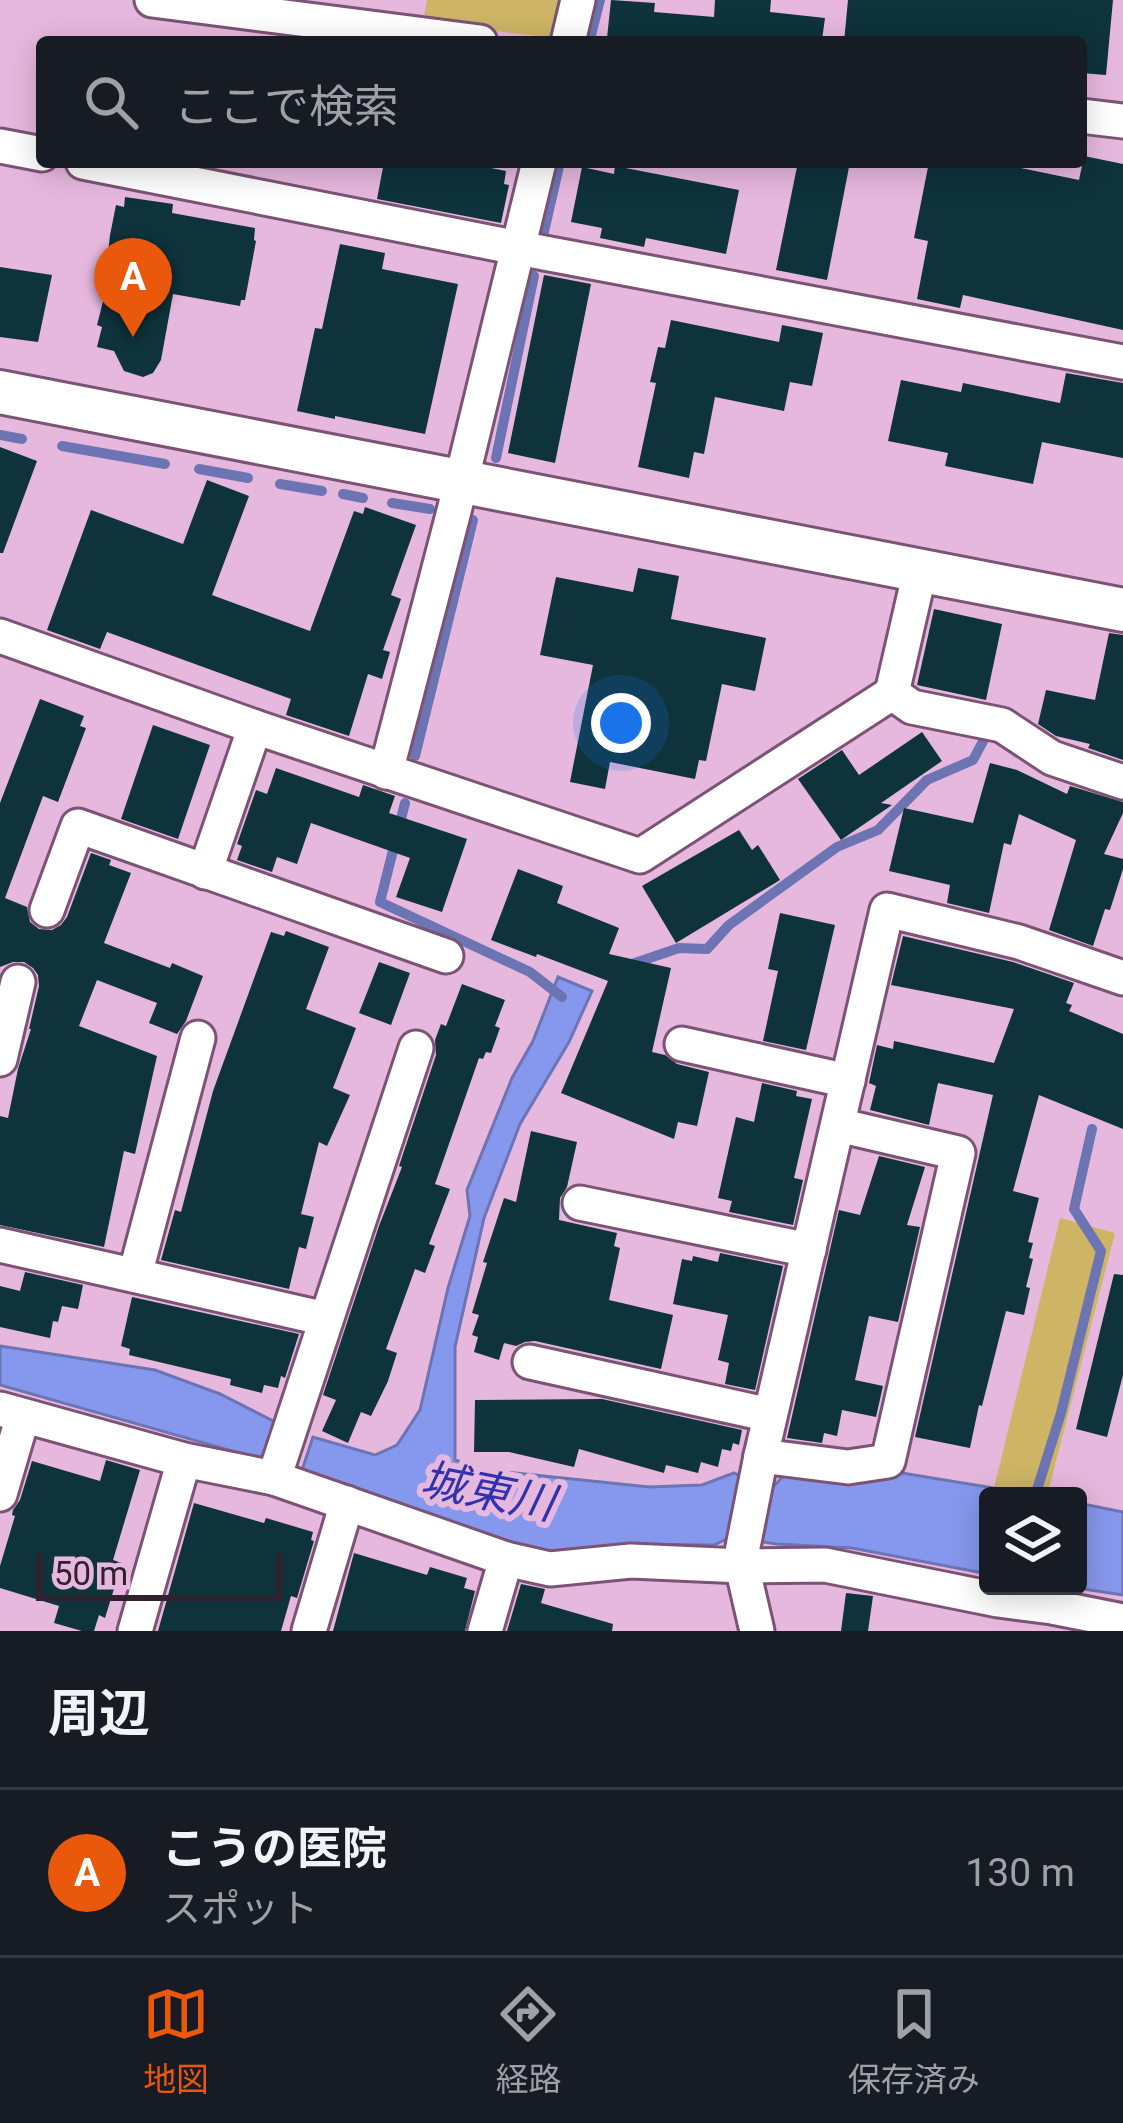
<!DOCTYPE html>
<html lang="ja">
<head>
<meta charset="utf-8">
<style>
  body { margin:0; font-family:Roboto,"Noto Sans JP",sans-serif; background:#20242c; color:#f1f3f6 }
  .controls { position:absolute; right:36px; bottom:36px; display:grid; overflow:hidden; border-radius:12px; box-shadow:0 6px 30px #0003 }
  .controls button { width:108px; height:108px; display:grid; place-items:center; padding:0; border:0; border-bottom:3px solid #363941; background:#171b24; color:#f1f3f6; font:60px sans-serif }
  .scale { position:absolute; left:36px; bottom:30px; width:246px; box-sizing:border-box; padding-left:12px; border:6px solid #31202e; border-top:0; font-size:33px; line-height:42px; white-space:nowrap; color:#31202e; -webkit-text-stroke:9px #e7b8de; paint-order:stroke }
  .you { position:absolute; left:621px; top:723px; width:42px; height:42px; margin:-30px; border:9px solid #fff; border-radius:50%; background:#1a73e8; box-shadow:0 0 0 18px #1a73e833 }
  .badge { display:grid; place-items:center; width:78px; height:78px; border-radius:50%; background:#ea580c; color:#fff; font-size:39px; font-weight:700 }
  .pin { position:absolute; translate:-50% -99px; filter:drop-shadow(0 3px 6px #0008) }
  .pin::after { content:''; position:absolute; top:63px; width:42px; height:36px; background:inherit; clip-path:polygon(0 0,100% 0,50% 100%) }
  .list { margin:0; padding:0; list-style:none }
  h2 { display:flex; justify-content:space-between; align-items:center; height:156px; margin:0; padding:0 48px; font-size:51px }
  h2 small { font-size:39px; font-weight:400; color:#9ea1a6 }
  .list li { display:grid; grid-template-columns:78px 1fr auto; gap:36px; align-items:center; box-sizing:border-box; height:168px; padding:0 48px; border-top:3px solid #363941 }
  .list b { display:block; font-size:45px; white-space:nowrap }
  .list p { margin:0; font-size:39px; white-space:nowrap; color:#9ea1a6 }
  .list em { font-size:39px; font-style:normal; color:#9ea1a6 }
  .icon { flex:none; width:66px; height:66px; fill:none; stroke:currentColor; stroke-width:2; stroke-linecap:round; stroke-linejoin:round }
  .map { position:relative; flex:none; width:1123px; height:1631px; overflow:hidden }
  .search { position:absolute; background:#171b24; box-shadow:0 6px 30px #0003; left:36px; right:36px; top:36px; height:132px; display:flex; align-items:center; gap:30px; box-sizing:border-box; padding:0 42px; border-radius:12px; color:#9ea1a6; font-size:45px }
  .sheet { height:324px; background:#171b24 }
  nav { display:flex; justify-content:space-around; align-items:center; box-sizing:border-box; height:168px; border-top:3px solid #363941; background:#171b24; font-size:33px; color:#9ea1a6 }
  nav a { display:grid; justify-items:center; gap:6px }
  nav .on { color:#ea580c }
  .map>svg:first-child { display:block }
  .green { fill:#cdb565 }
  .water { fill:#8698ee; stroke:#6c74b4; stroke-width:3 }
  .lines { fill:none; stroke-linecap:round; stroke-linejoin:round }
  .stream { stroke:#6c74b4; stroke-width:10 }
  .building { fill:#0e333b }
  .minor-casing { stroke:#7c5374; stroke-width:39 }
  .tertiary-casing { stroke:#7c5374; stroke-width:48 }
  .minor { stroke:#fff; stroke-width:33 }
  .tertiary { stroke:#fff; stroke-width:42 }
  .labels { text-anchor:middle; stroke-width:12; stroke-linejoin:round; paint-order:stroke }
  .water-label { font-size:45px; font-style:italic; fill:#3133ae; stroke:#e7b8de }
</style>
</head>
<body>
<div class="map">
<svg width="1123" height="1631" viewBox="0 0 1123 1631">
  <rect width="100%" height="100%" fill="#e7b8de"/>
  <!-- green -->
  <g class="green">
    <polygon points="427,0 563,0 554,38 423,22"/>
    <polygon points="1060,1218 1115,1233 1047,1496 1042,1496 994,1488"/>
  </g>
  <!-- water -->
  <g class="water">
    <polygon points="558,977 592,991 569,1042 520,1124 484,1218 455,1347 455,1460 487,1470 649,1487 702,1485 734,1473 750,1481 775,1485 786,1473 848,1478 902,1473 1042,1496 988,1496 988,1574 852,1548 776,1544 731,1537 714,1545 630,1544 550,1553 513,1545 418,1511 301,1473 313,1437 375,1455 397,1445 420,1410 448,1288 470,1216 467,1190 512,1078 533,1041"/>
    <polygon points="0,1346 155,1370 220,1394 279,1424 271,1462 0,1385"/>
    <polygon points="1078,1503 1123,1512 1123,1595 1064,1586 1078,1586"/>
  </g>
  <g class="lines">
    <!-- stream -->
    <g class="stream">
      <polyline points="591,35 600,0"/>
      <polyline points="543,236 560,162"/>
      <polyline points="0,435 22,439"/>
      <polyline points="62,446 165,464"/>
      <polyline points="496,458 534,276"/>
      <polyline points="199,469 248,478"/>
      <polyline points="280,484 322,491"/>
      <polyline points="343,494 363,498"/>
      <polyline points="392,503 430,509"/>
      <polyline points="415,756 473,520"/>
      <polyline points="405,803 380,902 530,972 562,997"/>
      <polyline points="629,965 679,948 707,949 729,925 837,847 878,830 927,780 973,760 988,732"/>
      <polyline points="1035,1496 1061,1413 1101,1251 1074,1209 1092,1129"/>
    </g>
  </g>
  <!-- building -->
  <g class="building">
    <polygon points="611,0 655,3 654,12 714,17 715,0 771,0 770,12 825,18 822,40 778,37 777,42 648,42 607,38"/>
    <polygon points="848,0 1113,0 1106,75 1081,73 1081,42 844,42"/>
    <polygon points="1084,156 1123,164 1123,330 963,295 960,308 917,299 928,241 914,238 929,162 991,162 1079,180"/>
    <polygon points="384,162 461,162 506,171 504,184 509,185 501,223 377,199"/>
    <polygon points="798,162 850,162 827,280 776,270"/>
    <polygon points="615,166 739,190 726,254 646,238 644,247 600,238 602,228 571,222 582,167 614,174"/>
    <polygon points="125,197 173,204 172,213 255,228 254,240 256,241 245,300 241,300 240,306 173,294 161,360 153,373 143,377 124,371 114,351 97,347 102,327 97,325 110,274 106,273 110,235 116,205 124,207"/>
    <polygon points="340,244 385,253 382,269 458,284 425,434 335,416 335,419 297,411 315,328 322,329"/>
    <polygon points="0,267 52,275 38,342 0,337"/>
    <polygon points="544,275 591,284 555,463 508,453"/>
    <polygon points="671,320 779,342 782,325 823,333 812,386 790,382 784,411 715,397 704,454 694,452 689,478 638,467 656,383 650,382 658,347 665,348"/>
    <polygon points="1066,373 1123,383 1123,458 1042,442 1033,484 945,466 948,453 888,441 901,380 961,392 963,383 1060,403"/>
    <polygon points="0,447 37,461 3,553 0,553"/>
    <polygon points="207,480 249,496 212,595 310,631 354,511 363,514 365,507 416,525 391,595 401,599 383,650 390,652 382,679 368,674 349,736 286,715 291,699 107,632 100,649 47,630 91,510 183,544"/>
    <polygon points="638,568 679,576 671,619 766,638 755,691 722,684 706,761 699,760 695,779 610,762 605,789 570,782 593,665 540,655 556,577 633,592"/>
    <polygon points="934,609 1002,624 986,700 917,685"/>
    <polygon points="1109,633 1123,635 1123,760 1088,748 1090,744 1056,736 1038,724 1046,690 1095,700"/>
    <polygon points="40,699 84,716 80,726 86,728 58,802 43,796 5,898 27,907 30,922 39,929 52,930 61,925 67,917 91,853 111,860 109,865 131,873 104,943 170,968 172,963 203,976 186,1021 177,1034 149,1023 157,1003 97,980 79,1026 157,1056 135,1154 124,1151 104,1247 0,1225 0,1116 8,1118 18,1069 31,1029 29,1029 39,986 38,975 33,968 24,962 13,962 0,967 0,803"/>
    <polygon points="153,725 210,745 178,839 121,819"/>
    <polygon points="922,732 942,761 881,803 892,805 841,840 798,779 842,750 859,775"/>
    <polygon points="990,763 1017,770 1067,794 1070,786 1123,802 1123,813 1104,854 1123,859 1123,869 1110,910 1105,909 1093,946 1049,930 1076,840 1019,814 1011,845 1004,843 989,913 947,903 950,885 889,871 904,808 973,823"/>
    <polygon points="276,768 359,797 363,785 395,796 389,813 467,839 442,912 396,897 410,858 311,823 297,864 277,857 272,872 237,860 242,846 237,844 256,790 267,794"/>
    <polygon points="739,830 752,850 758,845 780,880 676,943 642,886"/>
    <polygon points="518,869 563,886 557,903 619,928 609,954 671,968 652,1052 665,1055 677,1064 709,1072 697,1126 678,1122 674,1139 561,1093 608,981 537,954 536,957 491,940"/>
    <polygon points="780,913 835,925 806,1050 763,1041 778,971 768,969"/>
    <polygon points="286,931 329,947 306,1009 356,1028 333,1088 350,1095 327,1146 319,1142 301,1214 314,1217 306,1249 299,1247 289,1289 161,1260 175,1210 181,1212 213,1091 271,932 284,936"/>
    <polygon points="903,936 1013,962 1074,983 1066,1003 1072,1005 1069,1011 1123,1034 1123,1129 1039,1095 1013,1191 1039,1198 1028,1242 1033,1243 1029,1258 1033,1259 1026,1287 1030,1288 1024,1315 1006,1311 982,1406 979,1405 970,1448 915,1437 993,1095 938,1083 929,1125 870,1110 876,1086 869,1083 877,1045 893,1049 894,1041 994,1063 1014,1009 891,985"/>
    <polygon points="379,962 410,973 391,1025 359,1013"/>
    <polygon points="462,984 505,1000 495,1026 500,1028 491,1053 486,1052 483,1059 479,1058 435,1184 450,1189 429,1244 435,1246 425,1273 415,1269 386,1349 397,1353 388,1381 371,1416 361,1412 348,1443 322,1431 336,1400 323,1395 379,1226 402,1167 399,1166 436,1055 435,1040 441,1024 446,1026"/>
    <polygon points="762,1083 797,1091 796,1096 812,1099 794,1178 803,1180 793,1225 729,1212 732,1201 718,1198 736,1117 754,1122"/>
    <polygon points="531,1131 577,1142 567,1187 560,1198 559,1220 617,1233 614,1246 620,1248 609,1300 673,1315 661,1369 535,1341 525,1342 516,1346 504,1343 499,1360 474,1352 478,1337 472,1335 479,1315 472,1313 487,1263 483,1262 504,1198 516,1202"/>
    <polygon points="879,1156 925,1167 907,1225 920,1227 898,1322 869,1316 855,1380 883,1386 876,1417 842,1410 837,1436 824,1433 822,1443 787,1438 839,1210 860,1215"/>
    <polygon points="720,1253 783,1266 755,1390 725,1384 729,1363 718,1360 728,1315 673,1304 682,1259 692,1261 693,1256 718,1262"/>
    <polygon points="25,1272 83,1285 78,1309 62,1306 58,1322 53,1321 50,1338 0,1327 0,1286 20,1291"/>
    <polygon points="1114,1274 1123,1275 1123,1375 1107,1437 1076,1429"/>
    <polygon points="132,1297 299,1334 285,1378 281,1376 278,1388 264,1385 262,1393 230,1385 231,1379 129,1355 130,1349 121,1346"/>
    <polygon points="602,1399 742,1430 739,1445 733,1443 731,1451 722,1449 718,1467 701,1462 698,1473 666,1465 664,1473 579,1449 574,1467 509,1452 474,1452 475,1400"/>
    <polygon points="106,1460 140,1470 113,1560 122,1563 105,1618 99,1615 94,1631 82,1631 54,1623 59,1606 0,1588 0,1566 15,1516 12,1515 13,1510 20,1500 32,1461 100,1481"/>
    <polygon points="194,1503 264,1523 266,1518 313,1532 311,1540 314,1541 297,1598 291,1596 281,1631 158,1631"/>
    <polygon points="354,1553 427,1575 430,1567 467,1578 464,1588 475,1591 465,1631 333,1631"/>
    <polygon points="521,1584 545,1589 541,1603 613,1624 612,1631 507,1631"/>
    <polygon points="846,1593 873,1596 868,1631 841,1631"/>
  </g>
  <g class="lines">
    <defs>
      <g id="minor">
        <polyline points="152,0 480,42"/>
        <polyline points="568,42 578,0"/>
        <polyline points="1081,116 1123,121"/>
        <polyline points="0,146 42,154"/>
        <polyline points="83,162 518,248 1123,362"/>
        <polyline points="0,636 255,727 640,856 892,693 920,571"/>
        <polyline points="892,693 912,707 1002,725 1052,758 1123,782"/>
        <polyline points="386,772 454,511 539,162"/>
        <polyline points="205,872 255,727"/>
        <polyline points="47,910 78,826 446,956"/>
        <polyline points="682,1044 848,1081"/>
        <polyline points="0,1059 18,982"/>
        <polyline points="580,1203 809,1250"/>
        <polyline points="0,1245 326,1319"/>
        <polyline points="135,1275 198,1038"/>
        <polyline points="530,1362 770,1415"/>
        <polyline points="0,1409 184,1460 274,1478 506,1559 550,1569 631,1561 742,1566 825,1565 998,1600 1052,1607 1123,1621"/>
        <polyline points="761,1456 848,1467 888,1461 958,1153 838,1125"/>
        <polyline points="274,1478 416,1048"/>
        <polyline points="0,1494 23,1416"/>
        <polyline points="135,1631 184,1460"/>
        <polyline points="309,1631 347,1503"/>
        <polyline points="485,1631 506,1559"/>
        <polyline points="757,1631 742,1566 742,1552 761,1456 887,910 1019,942 1123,978"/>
      </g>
      <polyline id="tertiary" points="0,392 1123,610"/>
    </defs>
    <!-- minor casing -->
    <use href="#minor" class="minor-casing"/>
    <!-- tertiary casing -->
    <use href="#tertiary" class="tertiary-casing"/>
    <!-- minor -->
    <use href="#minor" class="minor"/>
    <!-- tertiary -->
    <use href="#tertiary" class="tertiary"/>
  </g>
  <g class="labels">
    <!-- water labels -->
    <g class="water-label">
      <text transform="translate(488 1491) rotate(11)" y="16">城東川</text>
    </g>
  </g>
</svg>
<div class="controls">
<button><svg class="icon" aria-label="layers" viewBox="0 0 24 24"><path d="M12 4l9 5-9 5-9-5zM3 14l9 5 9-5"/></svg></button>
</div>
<div class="scale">50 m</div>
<div class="you"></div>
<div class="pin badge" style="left:133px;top:337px">A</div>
<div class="search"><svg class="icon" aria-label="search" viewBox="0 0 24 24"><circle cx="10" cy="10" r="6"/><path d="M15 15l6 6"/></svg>ここで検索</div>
</div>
<section class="sheet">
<h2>周辺<small></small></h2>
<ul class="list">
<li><span class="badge">A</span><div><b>こうの医院</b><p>スポット</p></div><em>130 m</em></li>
</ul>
</section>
<nav>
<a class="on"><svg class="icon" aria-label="map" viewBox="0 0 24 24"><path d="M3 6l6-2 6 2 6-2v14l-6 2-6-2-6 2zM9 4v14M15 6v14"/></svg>地図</a>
<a><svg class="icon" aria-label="directions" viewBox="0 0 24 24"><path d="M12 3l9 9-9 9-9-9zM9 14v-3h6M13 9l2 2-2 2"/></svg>経路</a>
<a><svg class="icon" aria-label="saved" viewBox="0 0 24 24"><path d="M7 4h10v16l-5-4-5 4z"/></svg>保存済み</a>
</nav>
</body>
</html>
